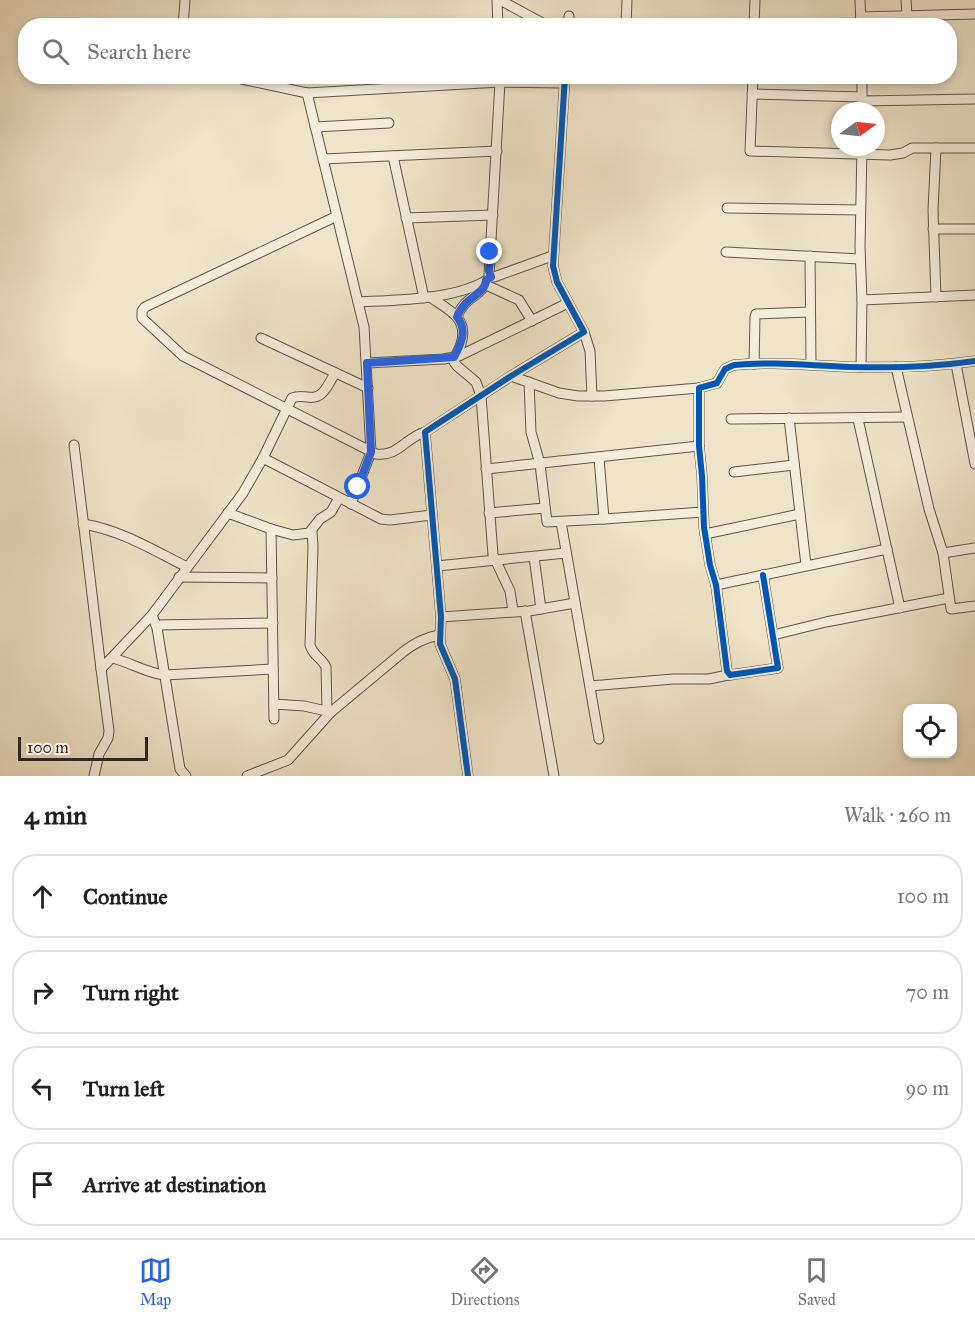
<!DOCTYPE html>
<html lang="en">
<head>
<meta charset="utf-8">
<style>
  body { margin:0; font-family:"IM FELL Great Primer",serif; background:#f6f6f6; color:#202124 }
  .controls { position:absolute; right:18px; bottom:18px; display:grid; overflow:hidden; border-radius:12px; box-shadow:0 3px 9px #0003 }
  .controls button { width:54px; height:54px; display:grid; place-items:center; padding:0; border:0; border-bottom:2px solid #e0e0e0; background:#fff; color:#202124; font:30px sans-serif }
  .compass { position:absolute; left:831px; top:102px; width:54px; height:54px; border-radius:50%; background:#fff; box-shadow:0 3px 9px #0003; rotate:75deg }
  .scale { position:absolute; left:18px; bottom:15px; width:130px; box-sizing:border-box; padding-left:6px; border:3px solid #30281e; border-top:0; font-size:16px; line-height:21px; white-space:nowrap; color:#30281e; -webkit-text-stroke:4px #f5eddb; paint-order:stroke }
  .stop { position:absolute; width:18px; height:18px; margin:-14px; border:4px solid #2563eb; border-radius:50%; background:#fff }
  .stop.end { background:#2563eb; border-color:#fff; box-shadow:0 2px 6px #0008 }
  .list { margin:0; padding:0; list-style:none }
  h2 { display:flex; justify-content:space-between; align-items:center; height:78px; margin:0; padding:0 24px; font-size:26px }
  h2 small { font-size:20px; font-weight:400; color:#757577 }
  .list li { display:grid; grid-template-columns:39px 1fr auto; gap:18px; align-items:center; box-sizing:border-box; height:84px; margin:0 12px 12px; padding:0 12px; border:2px solid #e0e0e0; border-radius:24px }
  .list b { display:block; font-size:22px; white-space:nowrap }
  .list em { font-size:20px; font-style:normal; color:#757577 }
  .icon { flex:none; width:33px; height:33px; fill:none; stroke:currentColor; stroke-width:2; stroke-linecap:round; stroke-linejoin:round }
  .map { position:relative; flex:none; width:975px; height:776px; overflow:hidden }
  .search { position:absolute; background:#fff; box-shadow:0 3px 9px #0003; left:18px; right:18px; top:18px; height:66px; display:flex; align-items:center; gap:15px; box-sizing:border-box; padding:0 21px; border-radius:24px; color:#757577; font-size:22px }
  .sheet { height:462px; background:#fff }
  nav { display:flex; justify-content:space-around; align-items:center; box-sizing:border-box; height:84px; border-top:2px solid #e0e0e0; background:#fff; font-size:16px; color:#757577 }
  nav a { display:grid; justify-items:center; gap:3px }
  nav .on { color:#2563eb }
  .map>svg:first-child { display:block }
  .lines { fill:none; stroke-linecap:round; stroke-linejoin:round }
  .minor-casing { stroke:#605748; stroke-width:11 }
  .minor { stroke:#f5eddb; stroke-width:9 }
  .cycleway-casing { stroke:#f5eddb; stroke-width:10 }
  .cycleway { stroke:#0057b8; stroke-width:6 }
  .route { stroke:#2563eb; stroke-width:8 }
</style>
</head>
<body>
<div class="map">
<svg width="975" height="776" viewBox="0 0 975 776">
  <rect width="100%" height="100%" fill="#efe4c8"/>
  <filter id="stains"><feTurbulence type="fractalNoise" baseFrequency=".00333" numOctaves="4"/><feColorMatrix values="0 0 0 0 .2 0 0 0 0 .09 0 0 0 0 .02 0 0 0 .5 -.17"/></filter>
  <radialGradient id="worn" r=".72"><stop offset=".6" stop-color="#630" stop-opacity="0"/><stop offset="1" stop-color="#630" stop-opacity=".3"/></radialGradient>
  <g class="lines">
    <defs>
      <g id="minor">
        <polyline points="497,0 498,26"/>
        <polyline points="500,0 548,26"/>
        <polyline points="860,0 861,26"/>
        <polyline points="906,0 907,15"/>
        <polyline points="861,17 975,14"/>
        <polyline points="183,26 185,0"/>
        <polyline points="568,26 569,16"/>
        <polyline points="626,26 627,0"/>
        <polyline points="754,26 755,0"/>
        <polyline points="228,76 307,93"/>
        <polyline points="753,76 750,151 890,155 903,153 912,148 975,148"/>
        <polyline points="862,76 862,111"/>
        <polyline points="752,94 862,97"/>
        <polyline points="862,101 975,99"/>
        <polyline points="315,127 389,123"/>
        <polyline points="936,148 933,210 936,297"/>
        <polyline points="393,156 424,298"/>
        <polyline points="323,159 497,151"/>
        <polyline points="727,208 860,210"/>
        <path d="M337,216L145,307L142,311V318L183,356L376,454C398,457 405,438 425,432"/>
        <polyline points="406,218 493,215"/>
        <polyline points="933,229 975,229"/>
        <polyline points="726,252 860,259"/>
        <polyline points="552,256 494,277 489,275 500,82 564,83"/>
        <polyline points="810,256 811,364"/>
        <polyline points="486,285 519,300 532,321"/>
        <path d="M430,297C449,310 469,318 461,344C459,350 455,355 454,362L457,366L476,382L481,396L493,555L510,591L513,611"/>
        <polyline points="862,300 975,295"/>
        <path d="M358,302C396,300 461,300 491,277"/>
        <path d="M457,317C464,296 483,296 486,281"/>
        <polyline points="584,332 590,351 592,396"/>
        <polyline points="261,338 368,388"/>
        <polyline points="367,363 444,359 459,356 568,303"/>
        <polyline points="754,364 755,317 756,314 810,312"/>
        <polyline points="956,364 975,464"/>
        <polyline points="861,367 862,300 860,247 862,147"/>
        <polyline points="896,367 929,509 943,553 951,609 975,606"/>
        <polyline points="511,376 559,393 578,396 604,396 699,388"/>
        <polyline points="529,382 531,432 540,464 547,522 604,519"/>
        <polyline points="789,418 806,565"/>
        <polyline points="731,419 907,417"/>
        <polyline points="858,419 900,608"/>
        <polyline points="74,445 101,669"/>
        <polyline points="263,458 381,519 390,520 432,515"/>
        <polyline points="599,458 604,519 703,512"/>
        <polyline points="486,469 699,446"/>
        <polyline points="734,472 794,465"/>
        <polyline points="351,504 371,452 364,327 307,93 500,82 500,76"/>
        <polyline points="228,513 271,529 274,719"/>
        <polyline points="489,513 545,508"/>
        <polyline points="561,522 599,739"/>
        <path d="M83,524C121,530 153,550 187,567"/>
        <polyline points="271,529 293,535 309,533 320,519 331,512 339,498"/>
        <path d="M312,532L313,546L310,645C313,656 322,658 326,667L327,711"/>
        <polyline points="705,534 800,514"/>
        <polyline points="943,553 975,548"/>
        <polyline points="534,557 541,609"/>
        <polyline points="437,566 566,553"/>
        <path d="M763,575L778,668L730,675L727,671L716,585L710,565L704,527L702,476L699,446V388L717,383L725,369L734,365C773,361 812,366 850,367C891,368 934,367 975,361"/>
        <polyline points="179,577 272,578"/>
        <polyline points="716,585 887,549"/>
        <polyline points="525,611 554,776"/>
        <polyline points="152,615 157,628 180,769 186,776"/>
        <polyline points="441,617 529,611 575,603"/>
        <polyline points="156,625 273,623"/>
        <polyline points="773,635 826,622 949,598"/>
        <path d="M112,658C130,662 146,673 165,675L273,669"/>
        <polyline points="590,686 673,679 709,679 728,675"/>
        <polyline points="274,704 304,706 331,712"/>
        <path d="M94,776L99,754L108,738L109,731L101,669L152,615L243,493L263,458L292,398C297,396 300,396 307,397C323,400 328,385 335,373"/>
        <path d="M247,776L288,760L331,712L403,652C415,643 424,638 439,635"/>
        <polyline points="468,776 455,679 440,644 441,617 425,432 511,376 584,332 557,282 553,266 565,76"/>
      </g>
    </defs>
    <!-- minor casing -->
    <use href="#minor" class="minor-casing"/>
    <!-- minor -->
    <use href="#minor" class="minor"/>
    <defs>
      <g id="cycleway">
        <path d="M763,575L778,668L730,675L727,671L716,585L710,565L704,527L702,476L699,446V388L717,383L725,369L734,365C773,361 812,366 850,367C891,368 934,367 975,361"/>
        <polyline points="468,776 455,679 440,644 441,617 425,432 511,376 584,332 557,282 553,266 565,76"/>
      </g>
    </defs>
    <!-- cycleway casing -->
    <use href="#cycleway" class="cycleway-casing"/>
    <!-- cycleway -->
    <use href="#cycleway" class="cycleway"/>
  </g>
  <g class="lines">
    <!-- route -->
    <path class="route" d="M358,487L371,452L367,363L454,357C461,344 468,330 457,317C464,297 486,294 486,280L491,277L489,271L490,252"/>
  </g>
  <rect width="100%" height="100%" filter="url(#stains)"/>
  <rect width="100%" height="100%" fill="url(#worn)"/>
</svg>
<div class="controls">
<button><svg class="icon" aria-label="locate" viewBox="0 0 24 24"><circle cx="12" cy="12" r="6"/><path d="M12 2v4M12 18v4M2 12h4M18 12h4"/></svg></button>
</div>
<svg class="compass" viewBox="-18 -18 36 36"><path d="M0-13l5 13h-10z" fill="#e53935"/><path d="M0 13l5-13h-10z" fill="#757577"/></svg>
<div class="scale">100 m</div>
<div class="stop" style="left:358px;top:487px"></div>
<div class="stop end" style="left:490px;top:252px"></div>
<div class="search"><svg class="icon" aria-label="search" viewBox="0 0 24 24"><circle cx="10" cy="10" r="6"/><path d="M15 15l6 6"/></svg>Search here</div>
</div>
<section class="sheet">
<h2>4 min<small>Walk · 260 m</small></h2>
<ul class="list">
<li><svg class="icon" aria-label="ahead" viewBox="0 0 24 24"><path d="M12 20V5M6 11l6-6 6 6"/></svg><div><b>Continue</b></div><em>100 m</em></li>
<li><svg class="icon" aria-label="right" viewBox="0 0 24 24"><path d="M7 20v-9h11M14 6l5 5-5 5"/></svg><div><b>Turn right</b></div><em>70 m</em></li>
<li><svg class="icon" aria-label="left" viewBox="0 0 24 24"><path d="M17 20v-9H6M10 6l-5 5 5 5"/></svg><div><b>Turn left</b></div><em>90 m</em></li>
<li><svg class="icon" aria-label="arrive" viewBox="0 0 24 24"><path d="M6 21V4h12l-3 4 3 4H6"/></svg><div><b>Arrive at destination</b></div></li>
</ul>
</section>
<nav>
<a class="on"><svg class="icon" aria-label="map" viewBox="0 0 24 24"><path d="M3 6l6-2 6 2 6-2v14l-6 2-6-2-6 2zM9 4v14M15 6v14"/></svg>Map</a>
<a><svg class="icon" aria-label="directions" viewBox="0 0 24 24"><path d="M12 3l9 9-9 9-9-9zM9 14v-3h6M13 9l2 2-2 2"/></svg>Directions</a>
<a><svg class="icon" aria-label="saved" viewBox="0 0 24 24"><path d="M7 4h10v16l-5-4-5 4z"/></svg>Saved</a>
</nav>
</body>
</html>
